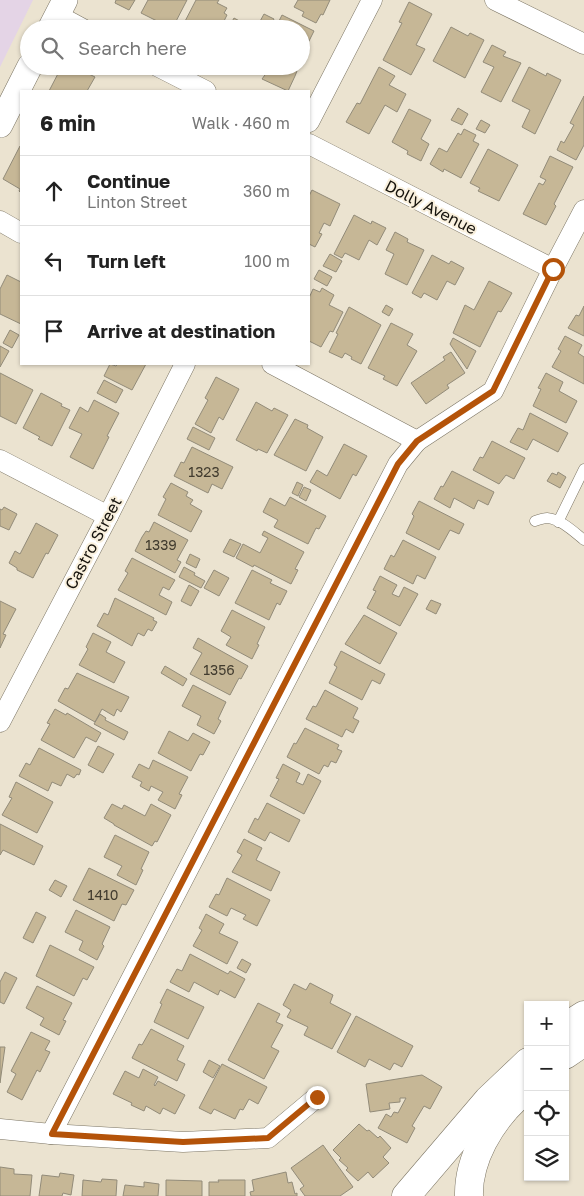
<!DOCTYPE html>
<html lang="en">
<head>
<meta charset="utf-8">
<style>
  body { margin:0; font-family:"Golos Text",sans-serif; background:#f6f6f6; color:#222 }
  .controls { position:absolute; right:15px; bottom:15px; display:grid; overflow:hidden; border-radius:0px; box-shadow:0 1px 4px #0004 }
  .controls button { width:45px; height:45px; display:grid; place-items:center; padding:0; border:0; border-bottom:1px solid #e0e0e0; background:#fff; color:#222; font:25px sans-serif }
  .stop { position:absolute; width:15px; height:15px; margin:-11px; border:4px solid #b45309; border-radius:50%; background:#fff }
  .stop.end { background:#b45309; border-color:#fff; box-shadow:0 1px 5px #0008 }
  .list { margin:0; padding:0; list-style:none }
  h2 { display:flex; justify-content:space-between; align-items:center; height:65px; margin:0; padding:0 20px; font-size:21px }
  h2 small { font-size:16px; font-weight:400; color:#767676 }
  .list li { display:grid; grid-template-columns:32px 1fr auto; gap:15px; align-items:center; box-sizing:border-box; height:70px; padding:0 20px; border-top:1px solid #e0e0e0 }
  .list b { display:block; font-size:19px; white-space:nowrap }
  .list p { margin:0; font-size:16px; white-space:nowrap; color:#767676 }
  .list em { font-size:16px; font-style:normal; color:#767676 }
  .icon { flex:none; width:28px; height:28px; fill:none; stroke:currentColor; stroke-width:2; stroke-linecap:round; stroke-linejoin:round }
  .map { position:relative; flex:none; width:584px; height:1196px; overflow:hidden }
  .search { position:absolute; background:#fff; box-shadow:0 1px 4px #0004; left:20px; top:20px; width:290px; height:55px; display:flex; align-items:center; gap:12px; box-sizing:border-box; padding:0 18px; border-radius:28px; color:#767676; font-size:19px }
  .panel { position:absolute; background:#fff; box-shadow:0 1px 4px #0004; left:20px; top:90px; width:290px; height:275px; border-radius:0px }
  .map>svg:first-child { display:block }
  .education { fill:#e4d4e6 }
  .building { fill:#c6b796; stroke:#928b79 }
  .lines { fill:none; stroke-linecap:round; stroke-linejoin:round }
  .service-casing { stroke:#7c7564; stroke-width:11 }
  .minor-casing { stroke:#7c7564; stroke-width:21 }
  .tertiary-casing { stroke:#7c7564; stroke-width:26 }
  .motorway-casing { stroke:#7c7564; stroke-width:29 }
  .service { stroke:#fff; stroke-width:10 }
  .minor { stroke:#fff; stroke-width:20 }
  .tertiary { stroke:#fff; stroke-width:25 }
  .motorway { stroke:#fff; stroke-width:28 }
  .route { stroke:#b45309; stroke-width:6 }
  .labels { text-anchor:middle; stroke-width:4; stroke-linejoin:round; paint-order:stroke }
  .number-label { font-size:14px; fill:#423c2f }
  .street-label { font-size:16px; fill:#16130d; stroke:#f9f0dd }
</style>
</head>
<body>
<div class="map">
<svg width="584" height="1196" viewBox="0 0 584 1196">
  <rect width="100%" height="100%" fill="#ebe3d0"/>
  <!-- education -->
  <polygon class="education" points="0,0 33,0 0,67"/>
  <!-- building -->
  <g class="building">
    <polygon points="116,0 135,0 129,10 115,3"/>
    <polygon points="148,0 187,0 172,29 164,29 156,24 157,21 141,13"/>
    <polygon points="196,0 219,0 217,3 227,8 224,13 227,15 220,29 181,29"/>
    <polygon points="298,0 330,0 323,15 321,14 316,23 302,16 304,12 294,7"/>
    <polygon points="409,2 432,14 416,45 425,49 411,75 383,60 402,23 399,22"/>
    <polygon points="264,14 274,19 269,29 264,29 258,25"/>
    <polygon points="282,15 314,31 301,57 301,29 275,29"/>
    <polygon points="234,18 254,29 228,29"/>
    <polygon points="451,27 468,36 470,33 484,40 465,78 433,61"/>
    <polygon points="492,45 506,52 503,56 521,63 501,102 481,92 494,67 483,62"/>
    <polygon points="62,66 79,73 81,70 95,77 87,91 49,91"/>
    <polygon points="269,66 296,66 295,70 297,71 295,76 288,91 262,79 270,68"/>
    <polygon points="379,67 395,76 389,85 406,94 397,112 385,105 369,134 346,122 357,103 360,104"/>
    <polygon points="529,67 546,76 547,73 561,80 535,134 522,127 530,110 512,101"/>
    <polygon points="584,96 584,145 576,160 557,150 561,141 564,143 574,125 570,123"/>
    <polygon points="458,108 468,114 462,125 451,120"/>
    <polygon points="409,109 431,120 421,139 429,144 421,161 407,154 408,151 392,142"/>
    <polygon points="481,120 490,125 485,133 476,129"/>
    <polygon points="464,129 476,135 473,141 479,144 461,178 444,169 443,172 430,164 439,148 447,152 458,133 461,135"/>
    <polygon points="20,146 21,146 21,193 19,191 20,189 3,179"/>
    <polygon points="488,149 518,165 499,201 478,191 480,188 470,183"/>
    <polygon points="550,156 573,167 554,204 556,206 546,225 523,214 539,183 543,185 546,180 540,177"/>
    <polygon points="312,190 340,204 330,226 324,223 319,233 322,234 315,247 309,244 309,196"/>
    <polygon points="354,215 371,224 372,221 386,228 377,245 369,240 359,260 345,253 342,258 334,254"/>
    <polygon points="395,232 408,239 407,242 424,250 407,285 385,274 394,254 386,250"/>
    <polygon points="330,254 342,261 336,272 323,266"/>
    <polygon points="432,255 449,264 451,261 464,268 455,285 447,281 437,300 424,293 421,298 412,293"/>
    <polygon points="319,270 332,277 327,286 314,279"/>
    <polygon points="7,275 21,282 21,324 0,314 0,289"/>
    <polygon points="489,281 512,293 501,312 498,311 480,347 453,333 465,305 474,310"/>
    <polygon points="322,288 334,295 329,305 343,312 333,332 330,331 321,347 309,341 309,298 313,289 320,292"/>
    <polygon points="386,305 393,309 389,316 382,312"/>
    <polygon points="584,306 584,336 568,328 576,315 579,316"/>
    <polygon points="349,307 381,325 361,364 351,359 352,357 345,353 342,358 329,352 338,334 336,333"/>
    <polygon points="391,323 413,334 407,345 417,351 397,386 383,379 385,376 368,368"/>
    <polygon points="10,330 19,335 12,348 3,343"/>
    <polygon points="565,336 582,345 578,353 584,357 584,384 552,367 561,351 558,349"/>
    <polygon points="453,338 476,351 467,369 450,344"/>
    <polygon points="0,346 9,351 0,367"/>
    <polygon points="451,352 465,373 447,385 449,388 426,404 411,383 445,360 443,357"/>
    <polygon points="110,364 116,366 118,364 146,364 132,390 104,376"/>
    <polygon points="0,373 33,390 16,424 0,416"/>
    <polygon points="546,373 563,382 559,391 577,401 566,423 533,406 541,389 538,388"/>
    <polygon points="216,377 239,389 223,420 219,417 211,433 195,424 208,400 205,398"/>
    <polygon points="104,380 123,390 116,403 97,393"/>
    <polygon points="41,393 62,404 61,406 70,410 52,446 38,439 40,437 23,428"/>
    <polygon points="94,400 119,413 107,436 109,437 93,469 70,457 82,434 69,428 80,407 88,412"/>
    <polygon points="256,402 272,411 274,408 288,415 267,453 258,449 257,451 236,440"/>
    <polygon points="530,413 568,433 558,452 533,439 527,450 510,442 518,428 523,430"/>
    <polygon points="295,419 308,425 307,428 323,437 306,471 274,455"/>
    <polygon points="193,427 215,438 209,450 187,439"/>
    <polygon points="492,441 525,458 514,479 506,475 499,484 473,470 480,457 483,458"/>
    <polygon points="344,444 367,456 356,476 353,474 340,499 310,482 317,470 327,476"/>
    <polygon points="192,447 233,467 222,489 212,484 208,493 174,476 181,462 184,463"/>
    <polygon points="452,471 494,492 488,505 478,500 474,509 454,498 450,508 434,499 441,486 443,487"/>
    <polygon points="558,472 566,477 560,488 547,481 552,473 557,475"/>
    <polygon points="297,482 303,485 298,496 292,493"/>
    <polygon points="171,483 188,492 186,496 193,500 190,504 202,511 191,532 158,515 166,499 163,497"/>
    <polygon points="304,487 311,490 306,501 299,497"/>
    <polygon points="290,497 326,516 319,529 316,528 308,544 274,527 278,520 263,512 270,498 285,506"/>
    <polygon points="419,501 464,524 459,534 450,530 439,550 406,533 414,516 412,514"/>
    <polygon points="4,507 17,514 9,530 0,526 0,509 2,510"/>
    <polygon points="154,522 188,540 177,560 181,562 175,573 135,551 142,537 146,531 149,532"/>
    <polygon points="36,523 58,535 48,554 46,553 33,578 17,570 17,568 9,563 15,551 20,554"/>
    <polygon points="264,531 304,552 295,569 298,570 291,584 254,565 253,567 236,558 243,544 260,553 268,538 262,535"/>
    <polygon points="230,539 241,544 234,557 223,552"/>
    <polygon points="403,540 436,557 425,579 417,575 413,584 384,569 391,555 394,557"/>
    <polygon points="190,554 200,559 196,568 186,563"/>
    <polygon points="132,558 175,580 169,590 163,587 159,595 172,602 166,615 118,590 128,573 125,571"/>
    <polygon points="184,567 195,573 194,575 205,581 201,588 179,577"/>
    <polygon points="214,570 229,578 219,596 204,588"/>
    <polygon points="252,570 272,580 270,583 287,591 280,605 277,603 269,620 235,603"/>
    <polygon points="380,576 397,585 392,594 399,597 404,587 418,594 400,626 367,608 376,591 373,590"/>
    <polygon points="189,585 199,591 191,606 181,601"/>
    <polygon points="115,598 154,618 153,620 157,622 152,631 148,629 144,636 138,633 132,646 97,626 104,613 108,615"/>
    <polygon points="431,600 441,604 436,614 426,609"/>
    <polygon points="0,601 16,609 3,634 6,635 0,648"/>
    <polygon points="232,610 265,627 257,644 259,645 252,659 226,645 231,637 221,631"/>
    <polygon points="364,615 397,633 380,664 345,644"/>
    <polygon points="93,633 111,642 106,652 125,662 114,683 79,665 88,649 86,647"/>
    <polygon points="198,638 248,666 241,679 239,678 230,695 190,674 202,653 193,648"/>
    <polygon points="341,651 385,674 380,684 372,680 362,700 329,683 337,667 334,665"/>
    <polygon points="165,666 187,679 183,686 161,673"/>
    <polygon points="77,673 129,697 121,712 117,709 114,716 102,709 95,722 58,701 65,688 68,689"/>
    <polygon points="193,685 226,702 218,719 221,721 214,734 197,725 201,716 182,706"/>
    <polygon points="325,690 358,708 353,718 359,721 353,733 346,729 342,737 306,719 313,706 316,707"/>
    <polygon points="55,709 66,715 67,713 101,733 96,742 86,737 74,758 41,740 50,724 47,723"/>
    <polygon points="100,714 106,718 105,720 128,732 124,740 94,724"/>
    <polygon points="305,728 339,745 337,749 342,751 336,763 331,761 328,767 324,765 319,774 287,757 294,743 296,744"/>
    <polygon points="169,731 188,741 193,733 210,742 203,755 200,754 191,771 158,753"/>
    <polygon points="98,746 114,754 103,773 88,765"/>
    <polygon points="39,748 81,770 79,775 77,774 74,778 67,774 61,786 52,782 48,791 19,776 26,763 30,765"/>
    <polygon points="153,760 188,777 179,794 182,795 175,809 158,800 163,792 151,786 149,791 140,786 142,782 132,777 139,764 149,769"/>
    <polygon points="283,764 300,773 296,782 303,785 308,774 321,781 304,814 270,796 279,779 276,778"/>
    <polygon points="16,782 53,802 37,833 2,815 12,798 9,797"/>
    <polygon points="267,803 300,820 289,842 270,832 265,841 248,832 255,818 258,820"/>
    <polygon points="112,804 122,809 124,805 145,816 151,804 171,815 157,842 155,841 152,846 114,825 114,824 104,818"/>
    <polygon points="0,824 43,846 34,865 3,850 0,855"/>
    <polygon points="115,835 149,852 141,869 143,870 136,885 117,875 122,866 104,857"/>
    <polygon points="244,839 262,848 256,860 280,872 271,891 232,872 242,855 237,852"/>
    <polygon points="89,868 134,890 126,905 122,904 114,921 73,900"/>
    <polygon points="227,878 270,900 257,926 243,919 246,915 231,908 227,916 209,907 216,894 219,895"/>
    <polygon points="55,880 67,886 61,897 49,890"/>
    <polygon points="76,910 110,927 102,944 104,946 97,960 79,950 83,941 65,932"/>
    <polygon points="36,912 46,917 33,943 23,938"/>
    <polygon points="206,914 224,924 219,933 238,942 227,964 193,946 202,930 199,928"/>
    <polygon points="50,945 94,967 87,980 83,978 74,996 36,976"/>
    <polygon points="190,954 228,974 230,971 245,979 235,998 220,990 218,995 194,982 189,992 170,982 177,969 182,971"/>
    <polygon points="242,959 251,964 246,973 237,968"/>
    <polygon points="5,972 17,978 4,1004 0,1002 0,982"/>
    <polygon points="310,983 333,995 330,1003 351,1014 332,1049 304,1035 308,1027 287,1017 291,1010 283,1005 294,984 306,990"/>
    <polygon points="37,986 72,1003 63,1020 66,1021 59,1035 40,1025 44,1018 26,1008"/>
    <polygon points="167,989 204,1007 188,1039 154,1022 162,1004 160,1003"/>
    <polygon points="258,1003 280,1014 276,1022 283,1025 271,1047 279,1051 264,1079 228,1060"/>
    <polygon points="356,1016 413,1046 402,1067 394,1063 390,1070 369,1059 365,1067 337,1052"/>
    <polygon points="151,1029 184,1046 177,1060 185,1064 177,1081 132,1058 139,1044 142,1045"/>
    <polygon points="31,1032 50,1041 45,1050 50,1052 40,1072 37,1070 22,1100 7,1092 16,1074 11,1071"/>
    <polygon points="0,1047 5,1047 0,1083"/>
    <polygon points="209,1060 220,1066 213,1078 203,1072"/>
    <polygon points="222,1064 267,1087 258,1104 249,1099 243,1110 240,1109 235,1119 214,1109 211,1114 199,1108"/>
    <polygon points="143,1069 158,1077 154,1085 155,1086 158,1081 185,1095 175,1114 163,1108 160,1114 146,1106 144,1111 131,1105 132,1103 113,1094 125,1071 139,1078"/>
    <polygon points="422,1075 442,1087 430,1109 424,1106 412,1126 415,1128 407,1143 378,1128 386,1114 391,1117 394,1112 398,1113 406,1098 400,1098 400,1102 389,1103 390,1109 370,1112 366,1084"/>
    <polygon points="359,1124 367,1131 369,1130 378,1138 380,1136 391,1148 383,1157 389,1163 373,1178 368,1172 358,1181 346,1170 348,1168 339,1160 341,1158 333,1150"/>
    <polygon points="323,1145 353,1187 340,1196 305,1196 300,1189 304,1186 291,1168"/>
    <polygon points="0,1167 14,1169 14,1174 32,1175 30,1196 0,1196"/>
    <polygon points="286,1172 288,1183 292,1182 295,1194 297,1193 297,1196 251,1196 250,1192 254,1191 252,1180"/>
    <polygon points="60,1173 74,1175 71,1195 63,1193 62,1196 39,1196 42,1175 59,1177"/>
    <polygon points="102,1179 117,1180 116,1196 82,1196 83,1180 101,1182"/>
    <polygon points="166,1180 202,1181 202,1196 166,1196"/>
    <polygon points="218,1180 245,1180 245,1196 209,1196 209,1182 219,1182"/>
    <polygon points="144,1182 159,1184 158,1196 123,1196 125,1185 144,1187"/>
  </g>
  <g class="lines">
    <defs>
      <g id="service">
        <path d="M535,521C538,520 544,518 547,518C561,519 574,532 584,540"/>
        <polyline points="558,522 584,469"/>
      </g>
      <g id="minor">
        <polyline points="495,0 584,44"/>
        <polyline points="57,15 83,29"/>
        <polyline points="157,66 206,91"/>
        <polyline points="309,122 372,0"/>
        <polyline points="309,144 553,269"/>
        <polyline points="0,221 21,233"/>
        <polyline points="272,364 417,441"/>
        <polyline points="0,460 108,516"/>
        <polyline points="0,722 108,516 185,364"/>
        <polyline points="0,1129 51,1134 183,1142 268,1138 317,1097"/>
        <polyline points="51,1134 398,464 417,441 493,391 553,269 584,210"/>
      </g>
      <g id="tertiary">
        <polyline points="50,29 65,0"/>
        <polyline points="0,125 30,66"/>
      </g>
      <g id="motorway">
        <polyline points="565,1027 584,1015"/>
        <polyline points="565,1055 584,1042"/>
        <polyline points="406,1196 488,1100 528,1062"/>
        <path d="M469,1196C468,1159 491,1121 517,1097"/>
      </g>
    </defs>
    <!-- service casing -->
    <use href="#service" class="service-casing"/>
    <!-- minor casing -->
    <use href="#minor" class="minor-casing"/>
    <!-- tertiary casing -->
    <use href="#tertiary" class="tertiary-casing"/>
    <!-- motorway casing -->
    <use href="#motorway" class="motorway-casing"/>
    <!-- service -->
    <use href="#service" class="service"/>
    <!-- minor -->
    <use href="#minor" class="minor"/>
    <!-- tertiary -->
    <use href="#tertiary" class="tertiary"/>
    <!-- motorway -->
    <use href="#motorway" class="motorway"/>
  </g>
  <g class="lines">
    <!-- route -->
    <polyline class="route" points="317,1097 268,1138 183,1142 52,1134 398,464 417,441 493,391 553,269"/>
  </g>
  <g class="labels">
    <!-- number labels -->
    <g class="number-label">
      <text x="204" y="477">1323</text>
      <text x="161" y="550">1339</text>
      <text x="219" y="675">1356</text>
      <text x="103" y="900">1410</text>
    </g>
    <!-- street labels -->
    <g class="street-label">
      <text transform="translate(431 207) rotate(27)" y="6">Dolly Avenue</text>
      <text transform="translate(93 543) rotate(-62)" y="6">Castro Street</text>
    </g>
  </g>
</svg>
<div class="controls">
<button>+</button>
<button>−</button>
<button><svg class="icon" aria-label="locate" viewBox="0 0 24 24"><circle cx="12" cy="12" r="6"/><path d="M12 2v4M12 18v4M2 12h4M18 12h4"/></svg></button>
<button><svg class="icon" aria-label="layers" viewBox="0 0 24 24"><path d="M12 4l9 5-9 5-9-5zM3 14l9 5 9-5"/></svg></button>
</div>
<div class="stop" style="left:553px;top:269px"></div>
<div class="stop end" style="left:317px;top:1097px"></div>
<div class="search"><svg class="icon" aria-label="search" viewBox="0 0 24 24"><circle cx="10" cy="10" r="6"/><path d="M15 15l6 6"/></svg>Search here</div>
<section class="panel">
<h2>6 min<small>Walk · 460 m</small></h2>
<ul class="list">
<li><svg class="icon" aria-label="ahead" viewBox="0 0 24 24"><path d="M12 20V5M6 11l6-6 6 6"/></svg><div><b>Continue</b><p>Linton Street</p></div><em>360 m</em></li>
<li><svg class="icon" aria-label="left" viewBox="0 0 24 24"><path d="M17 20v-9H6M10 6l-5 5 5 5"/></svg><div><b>Turn left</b></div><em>100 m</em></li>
<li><svg class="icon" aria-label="arrive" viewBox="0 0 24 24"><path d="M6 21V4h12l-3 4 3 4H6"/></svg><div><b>Arrive at destination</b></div></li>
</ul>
</section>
</div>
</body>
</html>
